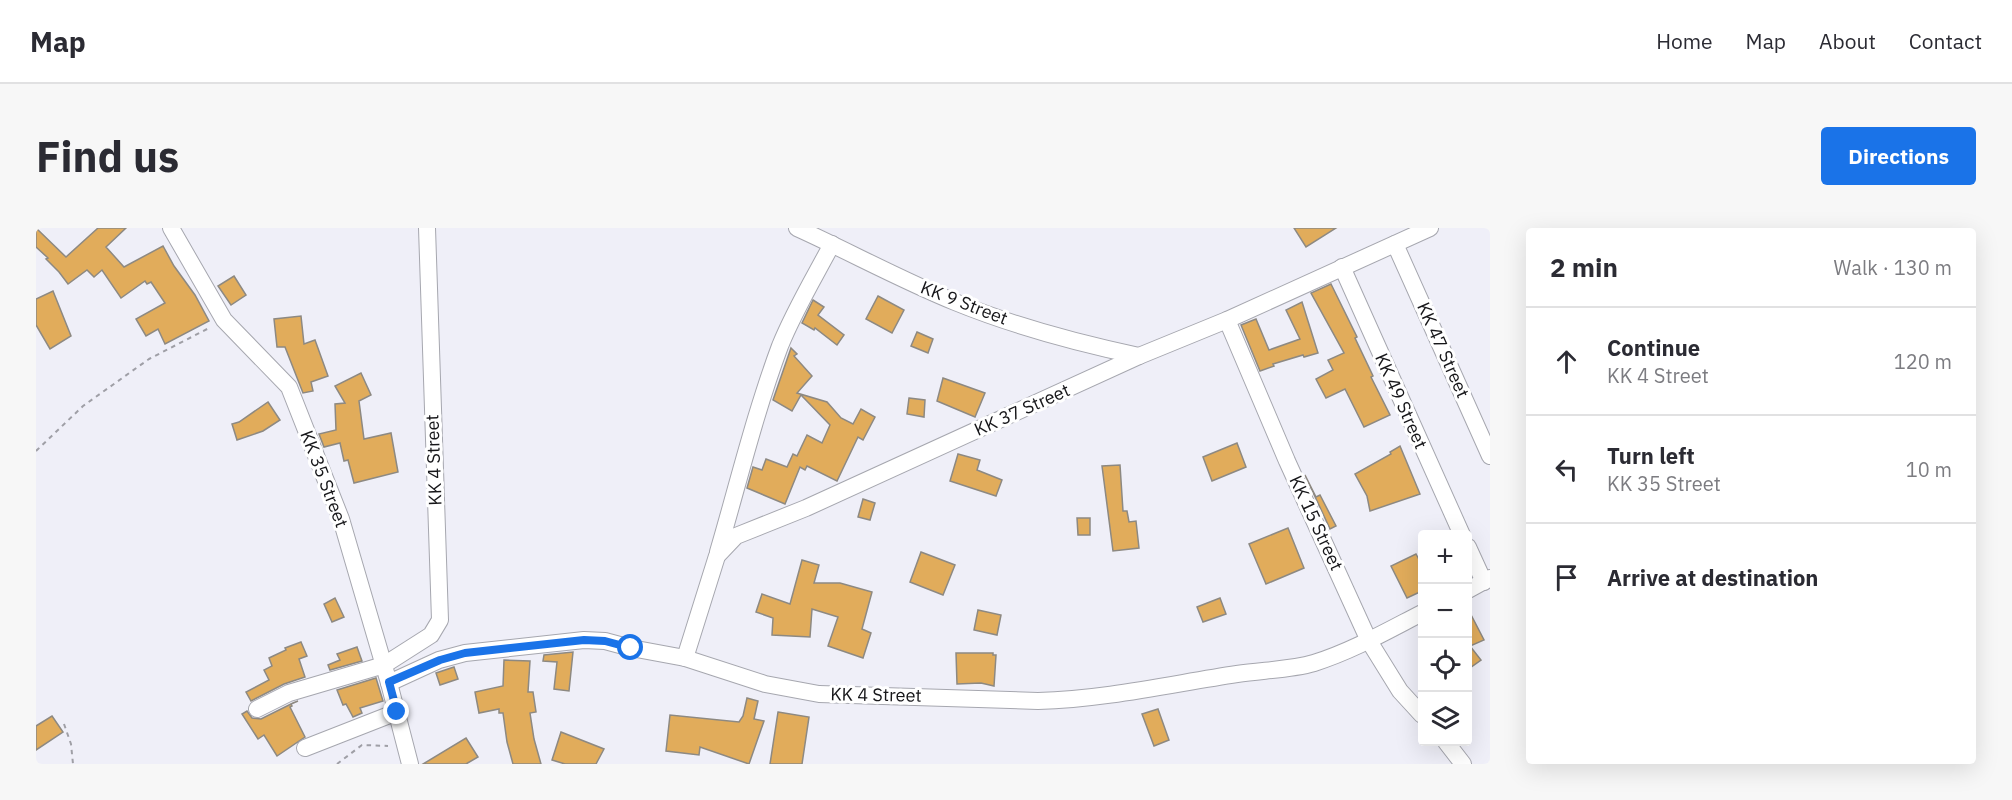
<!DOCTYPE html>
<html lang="en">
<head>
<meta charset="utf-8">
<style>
  body { margin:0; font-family:"IBM Plex Sans",sans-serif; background:#f7f7f7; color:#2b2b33 }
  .controls { position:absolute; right:18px; bottom:18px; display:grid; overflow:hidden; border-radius:6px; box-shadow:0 6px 24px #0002 }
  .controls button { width:54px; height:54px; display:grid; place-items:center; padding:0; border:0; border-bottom:2px solid #e1e1e2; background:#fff; color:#2b2b33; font:30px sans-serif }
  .stop { position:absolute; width:18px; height:18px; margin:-14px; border:4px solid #1a73e8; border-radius:50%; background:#fff }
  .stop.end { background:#1a73e8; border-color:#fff; box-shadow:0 2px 6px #0008 }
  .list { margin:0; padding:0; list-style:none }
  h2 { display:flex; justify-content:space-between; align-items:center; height:78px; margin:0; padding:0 24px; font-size:26px }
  h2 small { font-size:20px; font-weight:400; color:#7c7c81 }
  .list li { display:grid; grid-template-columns:39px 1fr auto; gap:18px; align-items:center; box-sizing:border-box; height:108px; padding:0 24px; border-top:2px solid #e1e1e2 }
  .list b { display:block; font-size:22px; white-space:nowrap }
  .list p { margin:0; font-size:20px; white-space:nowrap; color:#7c7c81 }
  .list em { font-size:20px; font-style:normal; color:#7c7c81 }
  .icon { flex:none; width:33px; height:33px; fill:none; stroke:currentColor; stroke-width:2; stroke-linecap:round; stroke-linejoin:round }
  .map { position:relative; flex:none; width:1454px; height:536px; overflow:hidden; border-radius:6px }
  header { display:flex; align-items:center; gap:36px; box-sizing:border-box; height:84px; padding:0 30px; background:#fff; border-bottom:2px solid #e1e1e2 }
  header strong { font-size:28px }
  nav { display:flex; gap:33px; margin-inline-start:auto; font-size:21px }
  .intro { display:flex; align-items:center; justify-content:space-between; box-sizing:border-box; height:144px; padding:0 36px }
  h1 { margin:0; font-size:42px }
  .button { padding:15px 27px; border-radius:6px; background:#1a73e8; color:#fff; font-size:21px; font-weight:700 }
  main { display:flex; gap:36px; padding:0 36px }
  aside { flex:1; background:#fff; border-radius:6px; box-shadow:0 6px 24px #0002 }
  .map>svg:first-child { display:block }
  .building { fill:#e1ac5b; stroke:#8d8982; stroke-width:1.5 }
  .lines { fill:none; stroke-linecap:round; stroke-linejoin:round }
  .street-casing { stroke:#a6a7af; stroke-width:18 }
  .path { stroke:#9f9fa6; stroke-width:2; stroke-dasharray:4.5 4.5; stroke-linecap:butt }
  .street { stroke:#fff; stroke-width:16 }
  .route { stroke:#1a73e8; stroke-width:8 }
  .labels { text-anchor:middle; stroke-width:6; stroke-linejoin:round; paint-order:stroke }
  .street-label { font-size:18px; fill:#161619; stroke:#fff }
</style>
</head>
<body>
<header>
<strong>Map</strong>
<nav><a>Home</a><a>Map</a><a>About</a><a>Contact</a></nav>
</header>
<div class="intro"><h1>Find us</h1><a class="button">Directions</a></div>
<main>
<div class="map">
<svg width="1454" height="536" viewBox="0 0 1454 536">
  <rect width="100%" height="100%" fill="#efeff8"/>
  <!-- building -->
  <g class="building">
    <polygon points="0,0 30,29 62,0 90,0 70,19 88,39 127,18 138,38 159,67 173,93 129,116 122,101 110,108 100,91 129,75 115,54 111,56 109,53 85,70 66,42 58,49 51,42 32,56 23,44 10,31 12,30 0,19"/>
    <polygon points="1258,0 1300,0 1270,19"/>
    <polygon points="198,48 210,67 195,77 182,58"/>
    <polygon points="1295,56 1321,109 1319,110 1337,148 1335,149 1354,187 1328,199 1309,161 1290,170 1280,151 1297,142 1292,132 1308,125 1275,65"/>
    <polygon points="17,63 35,108 14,121 0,97 0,71"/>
    <polygon points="842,68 868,82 856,105 830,91"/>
    <polygon points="777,72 788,79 782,87 808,107 801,117 779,100 778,102 766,95"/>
    <polygon points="1266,74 1282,125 1268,129 1267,127 1237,136 1238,138 1224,143 1205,97 1220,91 1233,122 1264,111 1250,82"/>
    <polygon points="265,88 268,116 279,112 292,148 275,154 277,163 267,165 249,119 241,119 238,91"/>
    <polygon points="881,104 897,111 892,125 875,118"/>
    <polygon points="755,120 761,126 758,128 776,148 761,165 791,174 805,190 817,196 825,181 839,189 827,212 822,209 801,253 771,238 769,242 764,239 749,276 711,260 717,239 726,242 730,231 751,239 757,226 761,228 771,207 786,215 794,197 765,167 756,183 737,172"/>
    <polygon points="325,145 335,167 323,173 328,211 355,205 362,244 318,255 312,232 308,233 304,215 288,219 283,206 300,202 299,176 309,175 299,158"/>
    <polygon points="907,150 949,165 939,189 901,173"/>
    <polygon points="873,170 889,172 888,189 871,186"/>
    <polygon points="232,174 244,192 227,203 201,212 196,196 203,194"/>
    <polygon points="1201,215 1210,239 1176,253 1167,229"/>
    <polygon points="1364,218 1384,266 1334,283 1331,268 1319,246 1355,226 1354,224"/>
    <polygon points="922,226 944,232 941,242 966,252 960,268 914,253"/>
    <polygon points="1084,237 1087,283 1091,283 1093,294 1100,293 1103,320 1077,323 1066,238"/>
    <polygon points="1269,247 1280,269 1284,267 1300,298 1294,301"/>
    <polygon points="827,271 839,275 834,292 822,289"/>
    <polygon points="1041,290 1054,290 1054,307 1042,307"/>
    <polygon points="1252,300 1268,340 1230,356 1213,316"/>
    <polygon points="885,324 919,337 907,367 874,354"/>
    <polygon points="1380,326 1386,337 1386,363 1371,370 1355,338"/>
    <polygon points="766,332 783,337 778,355 804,355 836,364 826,401 835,405 827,430 792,418 802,389 776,381 774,409 736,407 737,390 720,384 726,366 754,376"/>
    <polygon points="299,370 308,389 296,394 288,376"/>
    <polygon points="1184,370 1190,386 1167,394 1161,379"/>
    <polygon points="1431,379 1448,412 1434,418 1445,432 1431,442"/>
    <polygon points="942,382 965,387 961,407 938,402"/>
    <polygon points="265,414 271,428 263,431 269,449 248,456 215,473 210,464 233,452 228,442 236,438 233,430 250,422 249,420"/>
    <polygon points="321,419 326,433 294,442 292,437 304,432 301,426"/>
    <polygon points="537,424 533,463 518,461 521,434 507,433 508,427"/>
    <polygon points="920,425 957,425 957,427 960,427 958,458 945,455 921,456"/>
    <polygon points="468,432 494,433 492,464 497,464 500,484 494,485 498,511 505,536 477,536 471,514 467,485 463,485 463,481 443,485 439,464 467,458"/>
    <polygon points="418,439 422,451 404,457 400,445"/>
    <polygon points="340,450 347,473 324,480 326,485 317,489 310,476 307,477 301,462"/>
    <polygon points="711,470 722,473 718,491 728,493 713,536 664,519 663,527 630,523 634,487 703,494 707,488"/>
    <polygon points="262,473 255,476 256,478 254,479 269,509 241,528 228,507 222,511 206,486 211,483 216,490 225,491 257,475"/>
    <polygon points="1122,481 1133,512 1118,518 1106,486"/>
    <polygon points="742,484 773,489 766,536 734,536"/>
    <polygon points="16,488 27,504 0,522 0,498"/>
    <polygon points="525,504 568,521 560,536 529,536 516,532"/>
    <polygon points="430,510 442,529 430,536 387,536"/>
  </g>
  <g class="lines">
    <defs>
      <g id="street">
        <polyline points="135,0 188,92 253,159 305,291 353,455 374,536"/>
        <path d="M761,0C814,24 865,52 919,74C978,98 1041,115 1103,128"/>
        <polyline points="1359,16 1454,228"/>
        <polyline points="1306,39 1426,307"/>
        <polyline points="1191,92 1251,233 1333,413 1364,463 1386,487"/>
        <polyline points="1432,319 1448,354"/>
        <path d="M682,324C702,256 719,185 744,118C758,83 778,50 796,16"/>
        <polyline points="1432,362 1454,350"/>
        <polyline points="649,430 681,328 700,308 770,280 1103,128 1191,92 1394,0"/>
        <path d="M353,455L403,432L429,425L548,412L569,413L595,420L649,430L729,456L783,466L1002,473C1070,471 1135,456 1201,446C1227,442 1254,442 1278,435C1316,423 1351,403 1386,385"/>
        <polyline points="221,481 253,465 348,437 395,407 404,392 391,0"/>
        <polyline points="1410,514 1427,536"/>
        <polyline points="269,520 361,484"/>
      </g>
    </defs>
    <!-- street casing -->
    <use href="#street" class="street-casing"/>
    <!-- path -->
    <g class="path">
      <polyline points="0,223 47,178 113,131 175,99"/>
      <polyline points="28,496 35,516 37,536"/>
      <polyline points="301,536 326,517 352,518"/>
    </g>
    <!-- street -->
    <use href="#street" class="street"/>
  </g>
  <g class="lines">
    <!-- route -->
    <polyline class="route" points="361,484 353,454 404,432 429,425 548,412 569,413 595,420"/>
  </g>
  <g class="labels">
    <!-- street labels -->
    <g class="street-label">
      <text transform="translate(928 75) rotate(21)" y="6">KK 9 Street</text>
      <text transform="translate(1407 122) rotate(66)" y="6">KK 47 Street</text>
      <text transform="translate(1365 173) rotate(66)" y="6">KK 49 Street</text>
      <text transform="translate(986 182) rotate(-24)" y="6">KK 37 Street</text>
      <text transform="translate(398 232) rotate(-92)" y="6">KK 4 Street</text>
      <text transform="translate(288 251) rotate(69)" y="6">KK 35 Street</text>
      <text transform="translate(1280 295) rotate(65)" y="6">KK 15 Street</text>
      <text transform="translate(840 467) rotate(1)" y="6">KK 4 Street</text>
    </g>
  </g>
</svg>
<div class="controls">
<button>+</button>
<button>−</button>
<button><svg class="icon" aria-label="locate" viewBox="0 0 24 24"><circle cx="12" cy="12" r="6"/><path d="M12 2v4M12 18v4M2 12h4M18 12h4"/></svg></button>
<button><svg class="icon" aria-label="layers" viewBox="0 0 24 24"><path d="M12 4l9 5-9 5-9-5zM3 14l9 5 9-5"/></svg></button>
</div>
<div class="stop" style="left:595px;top:420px"></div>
<div class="stop end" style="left:361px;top:484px"></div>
</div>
<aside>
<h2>2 min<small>Walk · 130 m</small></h2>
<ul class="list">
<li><svg class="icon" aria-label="ahead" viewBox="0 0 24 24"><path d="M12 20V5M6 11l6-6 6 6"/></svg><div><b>Continue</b><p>KK 4 Street</p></div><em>120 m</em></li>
<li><svg class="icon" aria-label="left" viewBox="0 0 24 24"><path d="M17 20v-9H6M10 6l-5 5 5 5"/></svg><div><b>Turn left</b><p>KK 35 Street</p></div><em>10 m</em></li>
<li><svg class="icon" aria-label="arrive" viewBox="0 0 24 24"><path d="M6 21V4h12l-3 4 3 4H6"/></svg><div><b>Arrive at destination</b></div></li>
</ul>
</aside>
</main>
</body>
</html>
